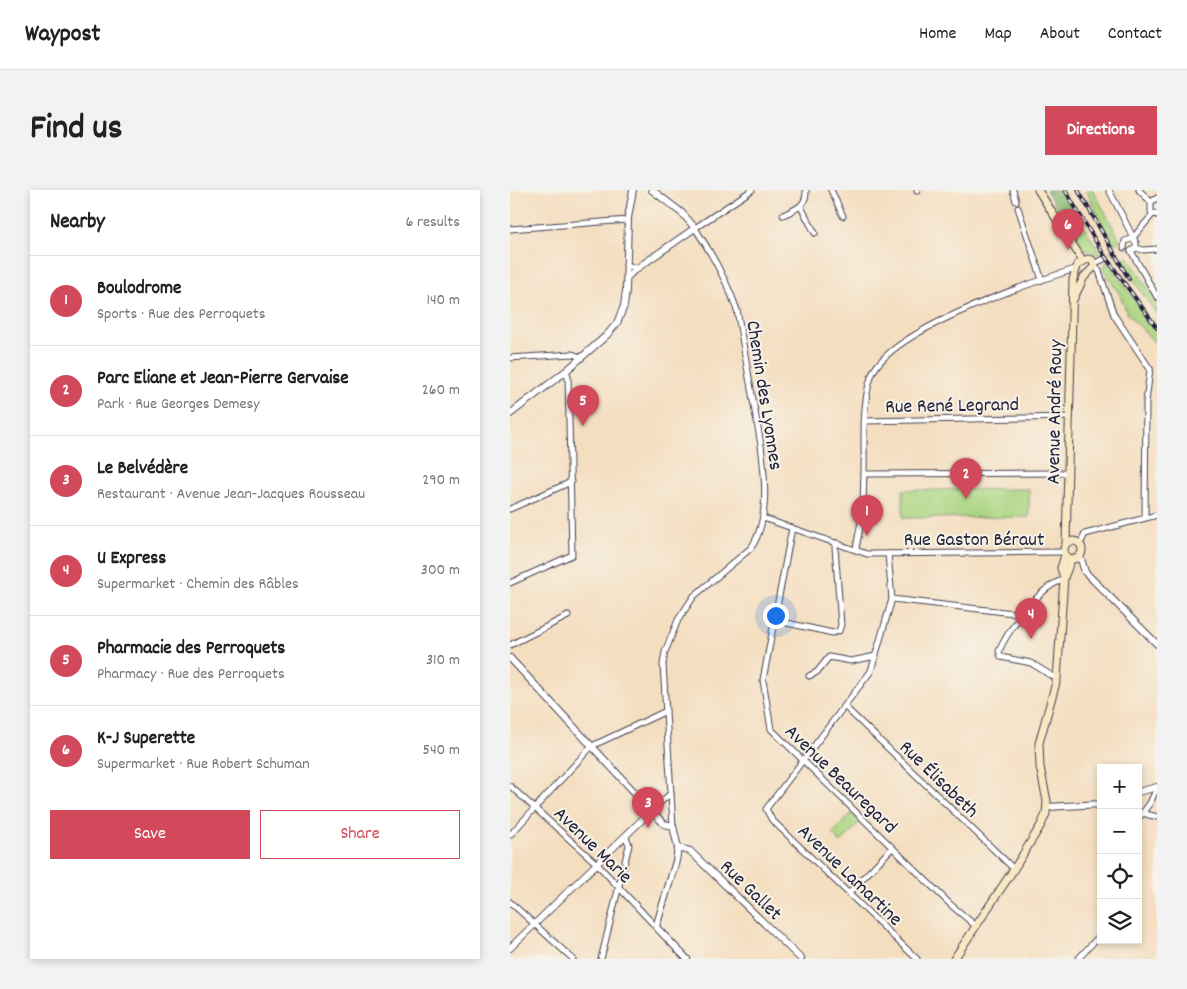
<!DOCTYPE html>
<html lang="en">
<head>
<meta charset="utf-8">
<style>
  body { margin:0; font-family:Dekko,sans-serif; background:#f2f2f2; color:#222 }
  .controls { position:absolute; right:15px; bottom:15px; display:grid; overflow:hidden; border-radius:0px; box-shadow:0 2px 8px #0003 }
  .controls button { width:45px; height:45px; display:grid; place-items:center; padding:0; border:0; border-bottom:1px solid #e0e0e0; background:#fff; color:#222; font:25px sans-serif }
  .you { position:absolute; left:265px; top:425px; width:18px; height:18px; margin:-12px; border:4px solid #fff; border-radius:50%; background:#1a73e8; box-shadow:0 0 0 8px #1a73e833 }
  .badge { display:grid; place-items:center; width:32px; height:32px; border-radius:50%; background:#d1495b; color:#fff; font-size:16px; font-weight:700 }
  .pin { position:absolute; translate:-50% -41px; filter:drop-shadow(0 1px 2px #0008) }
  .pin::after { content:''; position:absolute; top:26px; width:18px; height:15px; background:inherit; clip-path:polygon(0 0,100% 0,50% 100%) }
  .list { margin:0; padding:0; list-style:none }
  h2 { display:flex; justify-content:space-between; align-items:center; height:65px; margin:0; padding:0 20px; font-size:21px }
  h2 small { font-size:16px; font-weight:400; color:#767676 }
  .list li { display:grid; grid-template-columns:32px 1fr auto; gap:15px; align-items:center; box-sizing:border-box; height:90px; padding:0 20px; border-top:1px solid #e0e0e0 }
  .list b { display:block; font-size:19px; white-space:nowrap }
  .list p { margin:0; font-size:16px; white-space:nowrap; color:#767676 }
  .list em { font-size:16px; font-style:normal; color:#767676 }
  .actions { display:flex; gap:10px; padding:15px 20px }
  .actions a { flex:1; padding:11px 0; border:1px solid #d1495b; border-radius:0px; text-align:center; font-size:18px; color:#d1495b }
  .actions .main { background:#d1495b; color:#fff }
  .icon { flex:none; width:28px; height:28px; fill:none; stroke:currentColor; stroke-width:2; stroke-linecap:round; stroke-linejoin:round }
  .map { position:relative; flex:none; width:647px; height:769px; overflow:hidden; border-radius:0px }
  header { display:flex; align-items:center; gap:30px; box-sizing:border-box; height:70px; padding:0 25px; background:#fff; border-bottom:1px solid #e0e0e0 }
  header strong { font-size:24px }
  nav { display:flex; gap:28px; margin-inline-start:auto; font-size:18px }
  .intro { display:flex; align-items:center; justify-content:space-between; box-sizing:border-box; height:120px; padding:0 30px }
  h1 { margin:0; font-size:35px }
  .button { padding:12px 22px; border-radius:0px; background:#d1495b; color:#fff; font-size:18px; font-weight:700 }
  main { display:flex; gap:30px; padding:0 30px }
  aside { flex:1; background:#fff; border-radius:0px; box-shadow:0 2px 8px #0003 }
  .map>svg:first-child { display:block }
  .green { fill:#aad581; stroke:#667c5e }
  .forest { fill:#87b66f; stroke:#546c55 }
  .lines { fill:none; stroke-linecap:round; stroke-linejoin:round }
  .minor-tunnel { stroke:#cab8a5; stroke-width:5; stroke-dasharray:5 2.5; stroke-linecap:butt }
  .minor-casing { stroke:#423e4f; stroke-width:7 }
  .tertiary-casing { stroke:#423e4f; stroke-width:8 }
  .secondary-casing { stroke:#423e4f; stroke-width:9 }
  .minor { stroke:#fff; stroke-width:5 }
  .tertiary { stroke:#fff; stroke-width:6 }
  .secondary { stroke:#f8e8c3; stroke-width:7 }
  .rail-casing { stroke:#22223b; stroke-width:4 }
  .rail { stroke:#f7f3e8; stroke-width:2; stroke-dasharray:5.5; stroke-linecap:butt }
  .labels { text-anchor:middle; stroke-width:4; stroke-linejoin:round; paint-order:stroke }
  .street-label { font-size:20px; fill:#22223b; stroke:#f7f3e8 }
</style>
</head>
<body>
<header>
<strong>Waypost</strong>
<nav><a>Home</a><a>Map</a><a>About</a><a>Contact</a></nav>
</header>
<div class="intro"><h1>Find us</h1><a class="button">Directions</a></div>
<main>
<aside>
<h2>Nearby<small>6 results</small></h2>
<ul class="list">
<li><span class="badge">1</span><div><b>Boulodrome</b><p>Sports · Rue des Perroquets</p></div><em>140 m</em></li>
<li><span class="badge">2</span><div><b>Parc Eliane et Jean-Pierre Gervaise</b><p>Park · Rue Georges Demesy</p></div><em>260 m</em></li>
<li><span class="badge">3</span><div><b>Le Belvédère</b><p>Restaurant · Avenue Jean-Jacques Rousseau</p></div><em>290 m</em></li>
<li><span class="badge">4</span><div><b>U Express</b><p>Supermarket · Chemin des Râbles</p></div><em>300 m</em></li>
<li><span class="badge">5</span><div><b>Pharmacie des Perroquets</b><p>Pharmacy · Rue des Perroquets</p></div><em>310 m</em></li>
<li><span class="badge">6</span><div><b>K-J Superette</b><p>Supermarket · Rue Robert Schuman</p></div><em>540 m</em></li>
</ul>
<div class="actions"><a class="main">Save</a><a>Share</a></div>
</aside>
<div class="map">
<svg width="647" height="769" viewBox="0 0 647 769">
  <rect width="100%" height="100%" fill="#f7f3e8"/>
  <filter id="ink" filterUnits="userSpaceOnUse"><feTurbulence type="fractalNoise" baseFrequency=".02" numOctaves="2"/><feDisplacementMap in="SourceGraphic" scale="10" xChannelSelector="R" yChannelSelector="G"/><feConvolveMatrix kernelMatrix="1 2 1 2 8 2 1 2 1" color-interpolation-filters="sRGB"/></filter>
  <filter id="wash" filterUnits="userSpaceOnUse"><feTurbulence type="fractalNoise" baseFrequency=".0096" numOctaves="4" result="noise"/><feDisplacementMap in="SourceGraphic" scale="20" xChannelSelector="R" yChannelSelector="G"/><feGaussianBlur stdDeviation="1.12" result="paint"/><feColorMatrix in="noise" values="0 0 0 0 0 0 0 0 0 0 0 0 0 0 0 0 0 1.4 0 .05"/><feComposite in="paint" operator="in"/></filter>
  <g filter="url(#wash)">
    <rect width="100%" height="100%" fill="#f4dec0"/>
    <!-- green -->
    <g class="green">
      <polygon points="576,0 583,0 610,50 603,56"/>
      <path d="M562,18L592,65C572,65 562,43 553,28Z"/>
      <polygon points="618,67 647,112 647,125 609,68"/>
      <polygon points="597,71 647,142 647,155 617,123 610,105 593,79"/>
      <polygon points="519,299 519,327 393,328 393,300"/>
      <polygon points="341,624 350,632 331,653 322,644"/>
    </g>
    <!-- forest -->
    <polygon class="forest" points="536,0 552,0 562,18 553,28"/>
  </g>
  <g filter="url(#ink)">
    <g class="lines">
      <!-- minor-tunnel -->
      <polyline class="minor-tunnel" points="594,69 607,62"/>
      <defs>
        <g id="minor">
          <polyline points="321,0 333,26"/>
          <polyline points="407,0 407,1"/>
          <polyline points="503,0 506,11"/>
          <polyline points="599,0 626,53 626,58 621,61"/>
          <polyline points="629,0 641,12"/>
          <polyline points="647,8 641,12 641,22 647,25"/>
          <polyline points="291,17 305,43"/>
          <polyline points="508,18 532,90"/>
          <path d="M273,25C286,19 297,16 296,0"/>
          <polyline points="0,39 118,30"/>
          <polyline points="622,49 643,24"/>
          <polyline points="614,58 615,51 622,49"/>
          <polyline points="626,58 633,60 647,59"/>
          <polyline points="621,61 647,107"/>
          <polyline points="585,73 594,69"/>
          <polyline points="116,74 126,79 117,88"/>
          <polyline points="585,76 589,81 604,125 640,179"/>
          <polyline points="0,168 62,164 71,167"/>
          <polyline points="354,231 560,227"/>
          <polyline points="354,284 558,283"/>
          <polyline points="0,319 61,292"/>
          <polyline points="253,328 357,364 554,362"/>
          <polyline points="635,328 636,212 640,179"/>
          <polyline points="282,338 253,490 261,539 441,715 466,736"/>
          <polyline points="570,354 575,344 647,325"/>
          <path d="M346,360C347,350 350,340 351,330C354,316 353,300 354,285C355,253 351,218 361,187C376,141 520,93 565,79"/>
          <polyline points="378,364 382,409 361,481 256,619 262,630 407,769"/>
          <polyline points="0,393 62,365 58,186 56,181"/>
          <polyline points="382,409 512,424"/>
          <polyline points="263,430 323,443 329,441 331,435 325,357 327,353"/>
          <polyline points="0,455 58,426"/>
          <polyline points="299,486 307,482 319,467 341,471 366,466"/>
          <path d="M547,489L521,473L491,467L489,461C497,442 532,393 554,390"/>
          <polyline points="335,517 504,679"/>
          <polyline points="0,596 87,674 146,737"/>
          <polyline points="142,620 161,603"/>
          <polyline points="632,623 647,627"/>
          <polyline points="628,629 640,613 647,598"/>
          <path d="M163,636L153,474L155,462L168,430L184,406L241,358C260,330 255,287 251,255L227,120C217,91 202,64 185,38L242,0"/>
          <polyline points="0,645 82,556 156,521"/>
          <polyline points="339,703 382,658"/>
          <polyline points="0,712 63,769"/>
          <polyline points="91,769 119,655 116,647"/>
          <polyline points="568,769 591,744"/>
        </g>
        <g id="tertiary">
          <polyline points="126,79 185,38 172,23 142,0"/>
          <polyline points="0,224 56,181 97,145 107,133 114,116 116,101 118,28 123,0"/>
          <polyline points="570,366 575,382 647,454"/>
          <polyline points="0,468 154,634 163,636 168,658 166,671 146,737 177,769"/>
          <polyline points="628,602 647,597"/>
          <polyline points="537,617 591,614"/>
          <polyline points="168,658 180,661 291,769"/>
          <polyline points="0,758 142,620"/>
        </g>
        <g id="secondary">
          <polyline points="528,0 573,71"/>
          <circle cx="563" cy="360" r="9"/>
          <polyline points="556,353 563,89 568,74 578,69 582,70 585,76 574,87 563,110"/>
          <polyline points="554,388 551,378 555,365"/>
          <polyline points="444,769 504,679 531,635 536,624 537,611 530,577 529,553 547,489 554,388 561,369"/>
        </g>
      </defs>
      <!-- minor casing -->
      <use href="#minor" class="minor-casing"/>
      <!-- tertiary casing -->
      <use href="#tertiary" class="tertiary-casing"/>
      <!-- secondary casing -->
      <use href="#secondary" class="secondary-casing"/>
      <!-- minor -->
      <use href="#minor" class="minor"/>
      <!-- tertiary -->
      <use href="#tertiary" class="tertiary"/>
      <!-- secondary -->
      <use href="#secondary" class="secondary"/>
      <defs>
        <g id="rail">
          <polyline points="555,0 594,65 647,138"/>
          <polyline points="568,0 619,89"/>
        </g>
      </defs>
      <!-- rail casing -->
      <use href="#rail" class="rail-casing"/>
      <!-- rail -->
      <use href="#rail" class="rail"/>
    </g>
  </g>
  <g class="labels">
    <!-- street labels -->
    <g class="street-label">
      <text transform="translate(256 205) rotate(81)" y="7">Chemin des Lyonnes</text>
      <text transform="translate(442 214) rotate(-1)" y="7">Rue René Legrand</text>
      <text transform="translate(543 222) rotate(-89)" y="7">Avenue André Rouy</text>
      <text x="464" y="355">Rue Gaston Béraut</text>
      <text transform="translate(332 588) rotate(44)" y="7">Avenue Beauregard</text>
      <text transform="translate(430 588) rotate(44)" y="7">Rue Élisabeth</text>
      <text transform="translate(84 654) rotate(44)" y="7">Avenue Marie</text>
      <text transform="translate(341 684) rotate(44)" y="7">Avenue Lamartine</text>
      <text transform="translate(242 699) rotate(44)" y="7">Rue Gallet</text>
    </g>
  </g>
</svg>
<div class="controls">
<button>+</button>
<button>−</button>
<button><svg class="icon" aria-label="locate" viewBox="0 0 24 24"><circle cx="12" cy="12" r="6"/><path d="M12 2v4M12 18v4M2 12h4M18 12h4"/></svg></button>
<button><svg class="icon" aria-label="layers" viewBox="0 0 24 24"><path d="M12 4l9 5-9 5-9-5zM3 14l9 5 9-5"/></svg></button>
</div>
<div class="you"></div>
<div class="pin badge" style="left:357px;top:346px">1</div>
<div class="pin badge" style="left:456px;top:309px">2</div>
<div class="pin badge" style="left:138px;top:638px">3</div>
<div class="pin badge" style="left:521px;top:449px">4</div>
<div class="pin badge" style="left:73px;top:236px">5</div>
<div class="pin badge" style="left:558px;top:60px">6</div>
</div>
</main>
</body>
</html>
